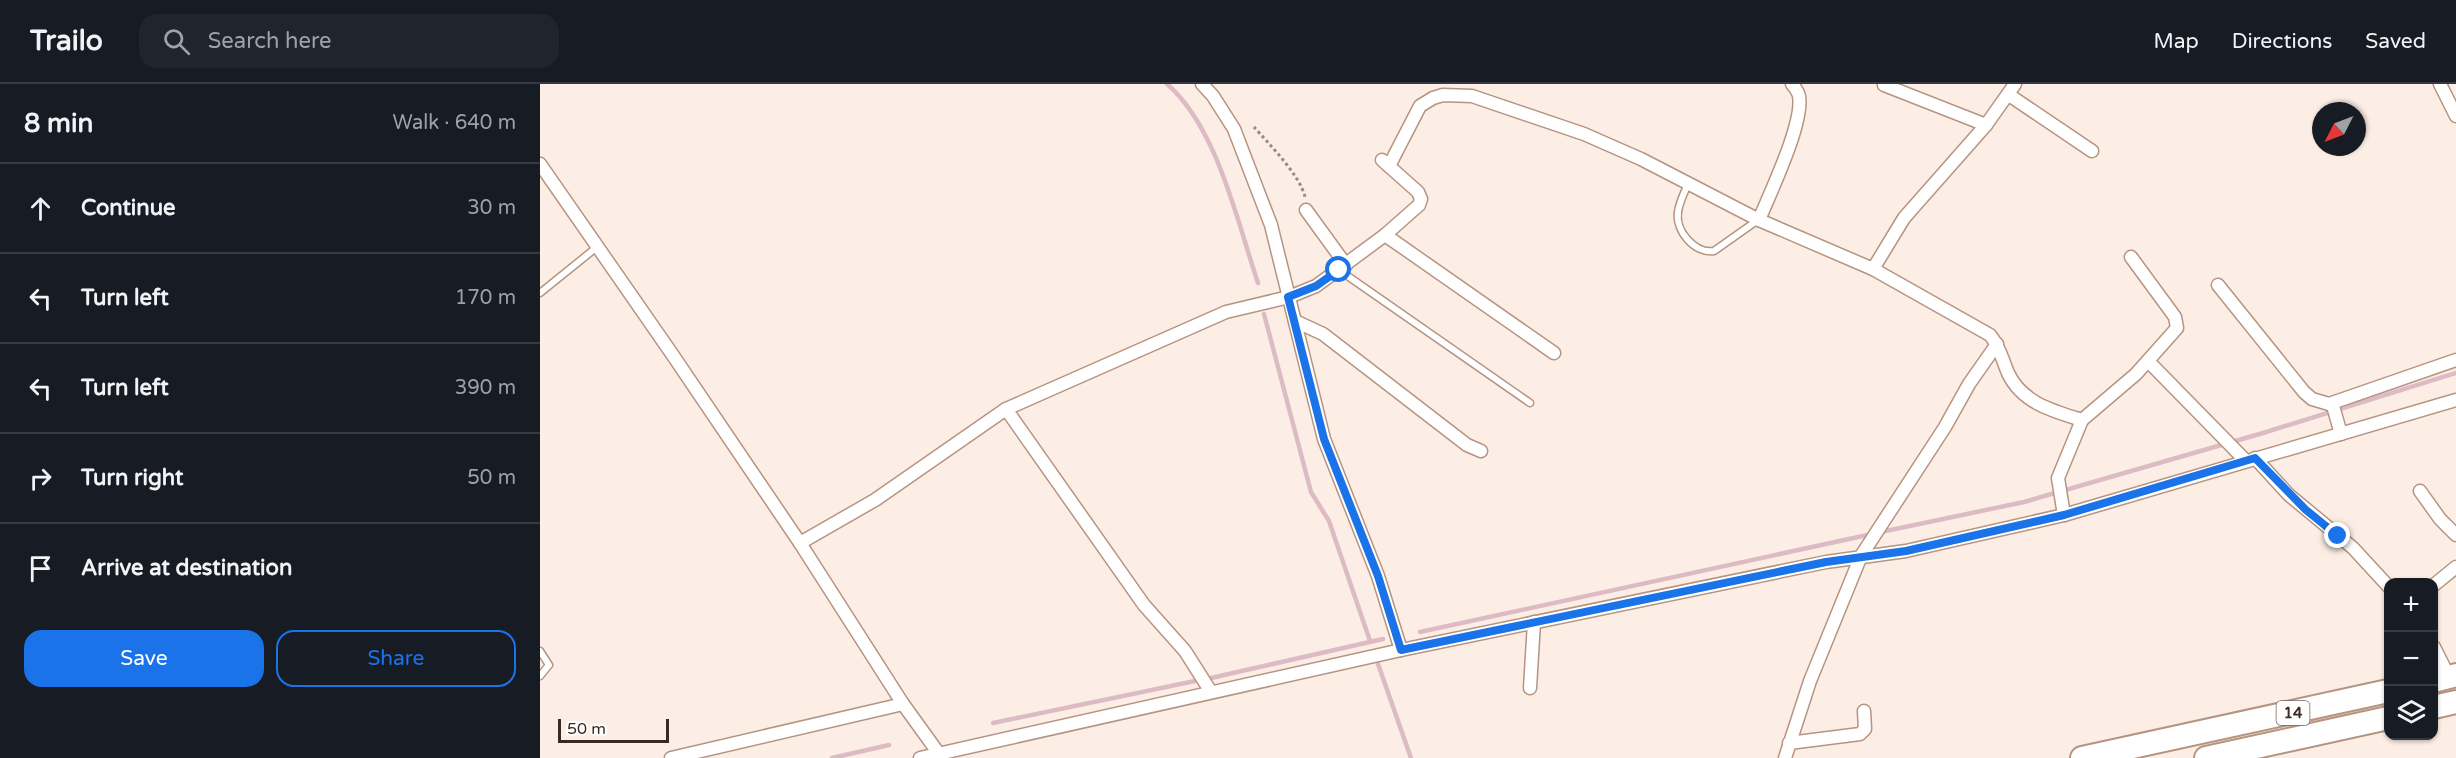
<!DOCTYPE html>
<html lang="en">
<head>
<meta charset="utf-8">
<style>
  body { margin:0; font-family:"Varela Round",sans-serif; background:#20242c; color:#f1f3f6 }
  .controls { position:absolute; right:18px; bottom:18px; display:grid; overflow:hidden; border-radius:12px; box-shadow:0 2px 4px #0004 }
  .controls button { width:54px; height:54px; display:grid; place-items:center; padding:0; border:0; border-bottom:2px solid #363941; background:#171b24; color:#f1f3f6; font:30px sans-serif }
  .compass { position:absolute; left:1772px; top:18px; width:54px; height:54px; border-radius:50%; background:#171b24; box-shadow:0 2px 4px #0004; rotate:228deg }
  .scale { position:absolute; left:18px; bottom:15px; width:111px; box-sizing:border-box; padding-left:6px; border:3px solid #392b23; border-top:0; font-size:16px; line-height:21px; white-space:nowrap; color:#392b23; -webkit-text-stroke:4px #fefefe; paint-order:stroke }
  .stop { position:absolute; width:18px; height:18px; margin:-14px; border:4px solid #1a73e8; border-radius:50%; background:#fff }
  .stop.end { background:#1a73e8; border-color:#fff; box-shadow:0 2px 6px #0008 }
  .list { margin:0; padding:0; list-style:none }
  h2 { display:flex; justify-content:space-between; align-items:center; height:78px; margin:0; padding:0 24px; font-size:26px }
  h2 small { font-size:20px; font-weight:400; color:#9ea1a6 }
  .list li { display:grid; grid-template-columns:39px 1fr auto; gap:18px; align-items:center; box-sizing:border-box; height:90px; padding:0 24px; border-top:2px solid #363941 }
  .list b { display:block; font-size:22px; white-space:nowrap }
  .list em { font-size:20px; font-style:normal; color:#9ea1a6 }
  .actions { display:flex; gap:12px; padding:18px 24px }
  .actions a { flex:1; padding:14px 0; border:2px solid #1a73e8; border-radius:18px; text-align:center; font-size:21px; color:#1a73e8 }
  .actions .main { background:#1a73e8; color:#fff }
  .icon { flex:none; width:33px; height:33px; fill:none; stroke:currentColor; stroke-width:2; stroke-linecap:round; stroke-linejoin:round }
  .map { position:relative; flex:none; width:1916px; height:674px; overflow:hidden }
  header { display:flex; align-items:center; gap:36px; box-sizing:border-box; height:84px; padding:0 30px; background:#171b24; border-bottom:2px solid #363941 }
  header strong { font-size:28px }
  nav { display:flex; gap:33px; margin-inline-start:auto; font-size:21px }
  .search { width:420px; height:54px; background:#20242c; display:flex; align-items:center; gap:15px; box-sizing:border-box; padding:0 21px; border-radius:18px; color:#9ea1a6; font-size:22px }
  main { display:flex }
  aside { flex:1; background:#171b24 }
  .map>svg:first-child { display:block }
  .lines { fill:none; stroke-linecap:round; stroke-linejoin:round }
  .stream { stroke:#ddbbc4; stroke-width:4.5 }
  .lane-casing { stroke:#b69481; stroke-width:9 }
  .street-casing { stroke:#b69481; stroke-width:15 }
  .highway-casing { stroke:#b69481; stroke-width:26 }
  .path { stroke:#988981; stroke-width:3; stroke-dasharray:3 3; stroke-linecap:butt }
  .lane { stroke:#fff; stroke-width:6 }
  .street { stroke:#fff; stroke-width:12 }
  .highway { stroke:#fff; stroke-width:22 }
  .route { stroke:#1a73e8; stroke-width:8 }
  .labels { text-anchor:middle; stroke-width:5; stroke-linejoin:round; paint-order:stroke }
  .shield { fill:#fefefe; stroke:#746a65; stroke-width:1.5 }
  .shield-label { font-size:15px; font-weight:bold; fill:#392b23 }
</style>
</head>
<body>
<header>
<strong>Trailo</strong>
<div class="search"><svg class="icon" aria-label="search" viewBox="0 0 24 24"><circle cx="10" cy="10" r="6"/><path d="M15 15l6 6"/></svg>Search here</div>
<nav><a>Map</a><a>Directions</a><a>Saved</a></nav>
</header>
<main>
<aside>
<h2>8 min<small>Walk · 640 m</small></h2>
<ul class="list">
<li><svg class="icon" aria-label="ahead" viewBox="0 0 24 24"><path d="M12 20V5M6 11l6-6 6 6"/></svg><div><b>Continue</b></div><em>30 m</em></li>
<li><svg class="icon" aria-label="left" viewBox="0 0 24 24"><path d="M17 20v-9H6M10 6l-5 5 5 5"/></svg><div><b>Turn left</b></div><em>170 m</em></li>
<li><svg class="icon" aria-label="left" viewBox="0 0 24 24"><path d="M17 20v-9H6M10 6l-5 5 5 5"/></svg><div><b>Turn left</b></div><em>390 m</em></li>
<li><svg class="icon" aria-label="right" viewBox="0 0 24 24"><path d="M7 20v-9h11M14 6l5 5-5 5"/></svg><div><b>Turn right</b></div><em>50 m</em></li>
<li><svg class="icon" aria-label="arrive" viewBox="0 0 24 24"><path d="M6 21V4h12l-3 4 3 4H6"/></svg><div><b>Arrive at destination</b></div></li>
</ul>
<div class="actions"><a class="main">Save</a><a>Share</a></div>
</aside>
<div class="map">
<svg width="1916" height="674" viewBox="0 0 1916 674">
  <rect width="100%" height="100%" fill="#fdeee5"/>
  <g class="lines">
    <!-- stream -->
    <g class="stream">
      <path d="M627,0C677,43 697,137 718,199"/>
      <polyline points="724,230 771,408 789,437 830,557"/>
      <polyline points="1341,448 1484,418 1723,349 1916,289"/>
      <polyline points="880,548 1332,450"/>
      <polyline points="838,580 871,674"/>
      <polyline points="671,594 843,555"/>
      <polyline points="453,639 655,597"/>
      <polyline points="292,674 349,661"/>
    </g>
    <defs>
      <g id="lane">
        <path d="M1148,100C1144,109 1139,119 1138,128C1135,147 1155,170 1174,167L1218,136"/>
        <polyline points="799,186 990,319"/>
        <polyline points="0,209 57,163"/>
        <polyline points="0,567 9,581 0,592"/>
      </g>
      <g id="street">
        <polyline points="662,0 673,12 694,45 731,141 784,355 838,492 861,566"/>
        <polyline points="1900,0 1916,32"/>
        <polyline points="1344,1 1446,41"/>
        <polyline points="1469,11 1552,67"/>
        <polyline points="0,80 132,270 260,459 363,620 402,674"/>
        <path d="M849,82L880,22L893,14L903,11L932,12L1044,50L1101,75L1219,136L1333,185L1450,251C1460,263 1462,275 1468,289C1482,319 1513,327 1542,336L1518,394L1524,431"/>
        <polyline points="766,126 806,181"/>
        <path d="M1219,136C1230,109 1264,39 1259,12C1258,7 1255,4 1252,0"/>
        <polyline points="845,151 1014,269"/>
        <polyline points="1333,185 1364,134 1446,41 1475,0"/>
        <polyline points="1678,201 1764,308 1772,315 1789,320"/>
        <polyline points="755,237 783,250 927,361 941,367"/>
        <polyline points="1608,277 1706,377"/>
        <polyline points="466,325 604,521 645,567 671,608"/>
        <polyline points="1542,336 1596,290 1637,244 1635,233 1591,173"/>
        <polyline points="1801,350 1793,322 1789,320 1916,276"/>
        <polyline points="1715,374 1749,411 1813,464 1848,502"/>
        <polyline points="1880,407 1900,435 1916,451"/>
        <polyline points="260,459 335,416 466,325 686,228 749,213 776,202 845,151 879,121 881,115 878,108 842,76"/>
        <polyline points="1894,501 1916,483"/>
        <polyline points="1894,563 1909,593"/>
        <polyline points="990,604 994,538"/>
        <polyline points="1249,659 1320,650 1325,645 1324,627"/>
        <polyline points="131,674 363,620"/>
        <polyline points="380,674 861,566 1286,478 1366,467 1524,431 1916,316"/>
        <polyline points="1245,674 1270,597 1321,472 1405,343 1429,300 1457,260"/>
      </g>
      <g id="highway">
        <polyline points="1894,597 1916,591"/>
        <polyline points="1894,623 1916,618"/>
        <polyline points="1542,674 1848,607"/>
        <polyline points="1666,674 1848,634"/>
      </g>
    </defs>
    <!-- lane casing -->
    <use href="#lane" class="lane-casing"/>
    <!-- street casing -->
    <use href="#street" class="street-casing"/>
    <!-- highway casing -->
    <use href="#highway" class="highway-casing"/>
    <!-- path -->
    <path class="path" d="M714,43C729,60 760,91 765,113"/>
    <!-- lane -->
    <use href="#lane" class="lane"/>
    <!-- street -->
    <use href="#street" class="street"/>
    <!-- highway -->
    <use href="#highway" class="highway"/>
  </g>
  <g class="lines">
    <!-- route -->
    <polyline class="route" points="799,186 776,202 748,213 784,355 838,492 861,566 1286,478 1366,467 1524,431 1715,374 1766,426 1798,452"/>
  </g>
  <g class="labels">
    <!-- shield labels -->
    <rect class="shield" x="1736.5" y="617" width="33" height="24" rx="4.5"/>
    <g class="shield-label">
      <text x="1753" y="634">14</text>
    </g>
  </g>
</svg>
<div class="controls">
<button>+</button>
<button>−</button>
<button><svg class="icon" aria-label="layers" viewBox="0 0 24 24"><path d="M12 4l9 5-9 5-9-5zM3 14l9 5 9-5"/></svg></button>
</div>
<svg class="compass" viewBox="-18 -18 36 36"><path d="M0-13l5 13h-10z" fill="#e53935"/><path d="M0 13l5-13h-10z" fill="#9ea1a6"/></svg>
<div class="scale">50 m</div>
<div class="stop" style="left:799px;top:186px"></div>
<div class="stop end" style="left:1798px;top:452px"></div>
</div>
</main>
</body>
</html>
